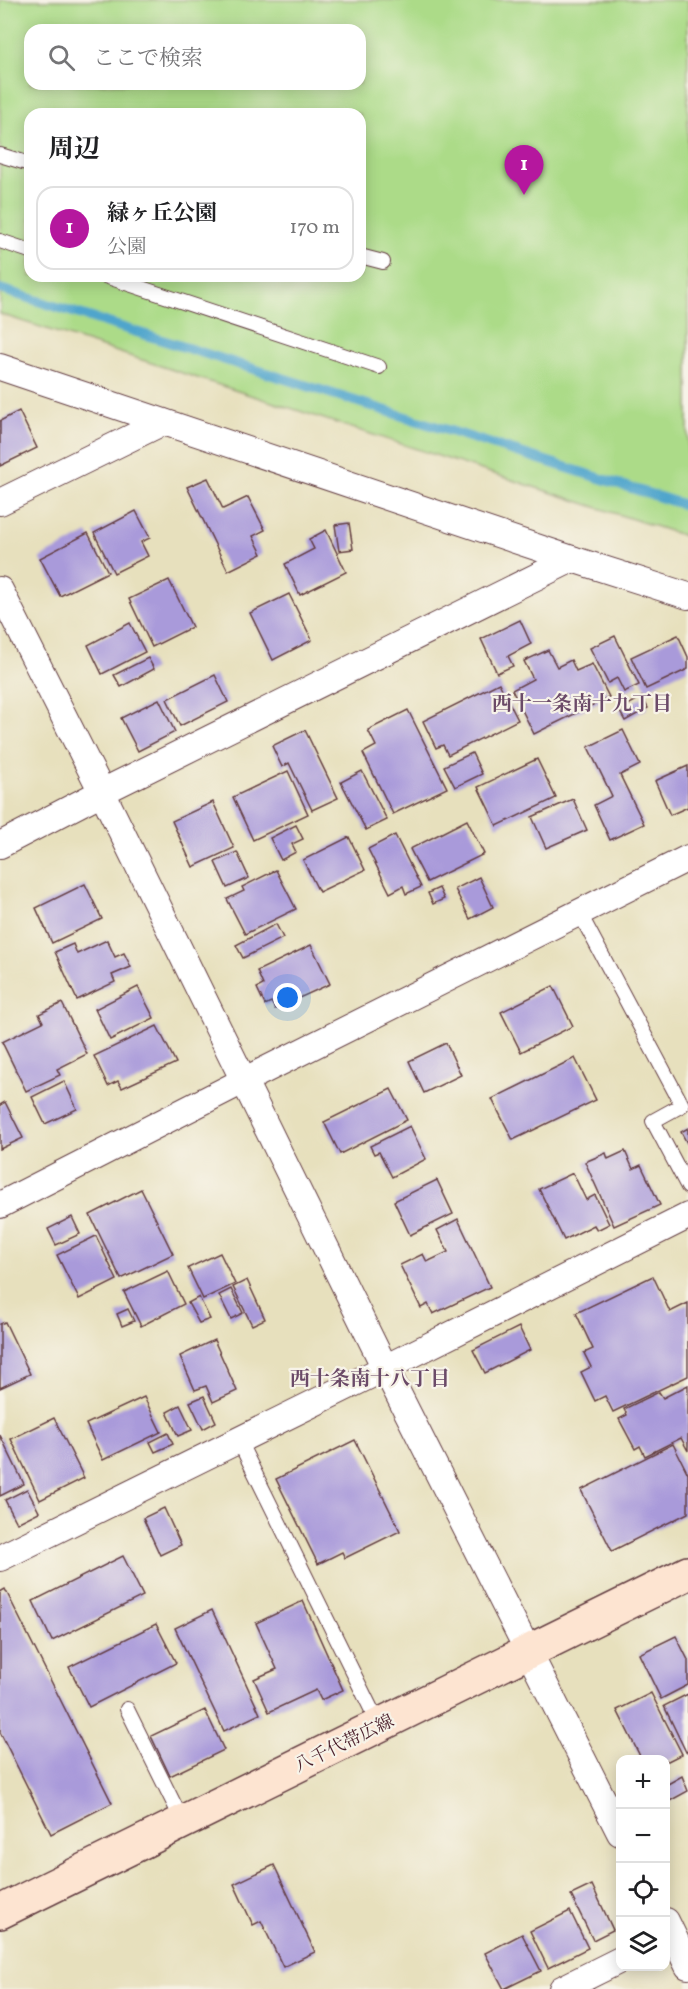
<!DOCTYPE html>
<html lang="ja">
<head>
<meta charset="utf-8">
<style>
  body { margin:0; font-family:Vollkorn,"Noto Serif JP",serif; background:#f6f6f6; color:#202124 }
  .controls { position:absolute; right:18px; bottom:18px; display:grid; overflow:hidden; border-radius:12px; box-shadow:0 3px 15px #0003 }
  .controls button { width:54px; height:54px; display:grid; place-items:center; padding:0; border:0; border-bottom:2px solid #e0e0e0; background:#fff; color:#202124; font:30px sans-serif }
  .you { position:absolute; left:288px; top:998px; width:21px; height:21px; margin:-15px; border:4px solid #fff; border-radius:50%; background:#1a73e8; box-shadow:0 0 0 9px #1a73e833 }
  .badge { display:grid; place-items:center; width:39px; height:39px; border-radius:50%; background:#b5179e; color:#fff; font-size:20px; font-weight:700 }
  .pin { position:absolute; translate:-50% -50px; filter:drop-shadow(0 2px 3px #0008) }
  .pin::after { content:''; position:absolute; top:32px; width:21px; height:18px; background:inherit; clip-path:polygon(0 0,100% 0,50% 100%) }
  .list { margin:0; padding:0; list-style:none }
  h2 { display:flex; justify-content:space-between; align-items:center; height:78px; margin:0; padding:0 24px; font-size:26px }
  h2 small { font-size:20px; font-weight:400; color:#757577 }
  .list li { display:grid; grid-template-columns:39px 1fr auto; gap:18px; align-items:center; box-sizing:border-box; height:84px; margin:0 12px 12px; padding:0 12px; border:2px solid #e0e0e0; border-radius:18px }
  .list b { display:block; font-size:22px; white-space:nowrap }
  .list p { margin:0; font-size:20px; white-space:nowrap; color:#757577 }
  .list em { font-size:20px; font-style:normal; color:#757577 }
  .icon { flex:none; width:33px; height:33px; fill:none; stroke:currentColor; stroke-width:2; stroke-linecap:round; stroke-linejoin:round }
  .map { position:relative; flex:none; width:688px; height:1989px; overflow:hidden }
  .search { position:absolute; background:#fff; box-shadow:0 3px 15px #0003; left:24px; top:24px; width:342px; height:66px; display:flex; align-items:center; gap:15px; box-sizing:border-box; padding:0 21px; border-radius:18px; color:#757577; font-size:22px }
  .panel { position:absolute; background:#fff; box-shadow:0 3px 15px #0003; left:24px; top:108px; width:342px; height:174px; border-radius:18px }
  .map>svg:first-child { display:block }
  .green { fill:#acdb88; stroke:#7b7d5a; stroke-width:1.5; fill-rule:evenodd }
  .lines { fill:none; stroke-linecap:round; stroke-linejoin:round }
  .stream { stroke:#50a5cc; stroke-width:10 }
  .building { fill:#a99ada }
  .service-casing { stroke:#623c41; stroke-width:16 }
  .minor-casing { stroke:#623c41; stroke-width:28 }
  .secondary-casing { stroke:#623c41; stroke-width:36 }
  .service { stroke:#fff; stroke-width:14 }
  .minor { stroke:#fff; stroke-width:26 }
  .secondary { stroke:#fde4d1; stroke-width:33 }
  .labels { text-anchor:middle; stroke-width:4.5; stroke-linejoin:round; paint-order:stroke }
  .street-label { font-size:18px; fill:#4a1f2b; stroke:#f7f3e8 }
  .neighbourhood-label { font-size:20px; font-weight:bold; fill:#6b4a68; stroke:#f7f3e8 }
</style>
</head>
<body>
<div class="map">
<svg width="688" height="1989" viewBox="0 0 688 1989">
  <rect width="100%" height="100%" fill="#f7f3e8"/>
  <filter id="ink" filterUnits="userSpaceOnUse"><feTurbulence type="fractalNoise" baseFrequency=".0167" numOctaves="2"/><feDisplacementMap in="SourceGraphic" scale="12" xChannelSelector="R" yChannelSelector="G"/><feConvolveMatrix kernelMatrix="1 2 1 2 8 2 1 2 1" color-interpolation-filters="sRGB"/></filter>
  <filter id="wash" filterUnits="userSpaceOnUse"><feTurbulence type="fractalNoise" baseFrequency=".008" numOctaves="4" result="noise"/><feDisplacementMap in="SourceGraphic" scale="24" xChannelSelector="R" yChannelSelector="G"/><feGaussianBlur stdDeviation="1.35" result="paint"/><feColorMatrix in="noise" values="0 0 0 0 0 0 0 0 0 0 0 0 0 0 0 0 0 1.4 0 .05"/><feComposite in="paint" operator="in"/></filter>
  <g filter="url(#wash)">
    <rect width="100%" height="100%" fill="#e7e0bd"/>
    <!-- green -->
    <path class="green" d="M0,0H688V537L0,314ZM30,30H360V84H30ZM30,114H360V276H30Z"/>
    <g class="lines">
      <!-- stream -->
      <polyline class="stream" points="0,289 688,506"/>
    </g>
    <g id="blocks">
      <!-- building -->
      <g class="building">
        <polygon points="19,411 37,448 0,466 0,421"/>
        <polygon points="208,478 223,509 248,497 265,530 253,536 262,554 228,571 187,487"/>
        <polygon points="136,511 150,538 141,542 148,556 114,573 94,533"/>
        <polygon points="349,523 353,549 339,551 335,525"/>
        <polygon points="326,530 346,572 300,595 285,564 314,549 309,539"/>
        <polygon points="88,533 108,572 60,596 40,558"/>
        <polygon points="169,580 192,627 152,647 129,599"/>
        <polygon points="289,594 312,640 273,660 250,613"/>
        <polygon points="520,620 531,644 508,656 513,666 497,673 481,639"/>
        <polygon points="130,623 145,652 102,674 88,645"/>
        <polygon points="678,635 688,657 688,669 646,689 631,657"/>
        <polygon points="615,636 639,685 624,692 617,678 608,683 590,648"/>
        <polygon points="548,650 557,667 571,660 576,671 592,664 609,697 534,734 512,690 533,679 524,661"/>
        <polygon points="148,658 154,669 121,687 114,675"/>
        <polygon points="215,675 228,702 180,726 167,699"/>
        <polygon points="499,683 518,720 448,755 443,745 436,748 423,721"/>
        <polygon points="642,697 648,708 625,721 619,710"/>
        <polygon points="159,699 175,732 138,751 121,718"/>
        <polygon points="408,710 447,788 393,814 363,753 376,746 368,730"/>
        <polygon points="305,730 338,798 312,810 289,763 282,767 272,746"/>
        <polygon points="623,730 640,765 620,775 644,824 610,840 594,805 612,796 588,747"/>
        <polygon points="472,753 482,774 455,787 444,766"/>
        <polygon points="537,759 556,798 497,826 478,787"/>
        <polygon points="688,766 688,807 670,815 655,781"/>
        <polygon points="288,771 308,814 253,840 233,797"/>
        <polygon points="362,771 387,820 366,830 341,782"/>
        <polygon points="573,799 587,830 546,848 532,817"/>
        <polygon points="213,802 234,848 193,867 172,821"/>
        <polygon points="467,820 484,854 427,882 410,849"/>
        <polygon points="296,825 303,839 292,844 296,852 281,860 270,838"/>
        <polygon points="395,835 421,887 406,894 403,886 390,893 368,849"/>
        <polygon points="349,837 365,870 319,892 303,860"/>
        <polygon points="237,852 249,878 227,888 215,862"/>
        <polygon points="276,870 296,909 245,934 227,899 244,891 242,887"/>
        <polygon points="479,877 493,907 470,919 455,889"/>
        <polygon points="85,884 102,919 52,943 36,908"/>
        <polygon points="439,888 444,899 433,904 428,893"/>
        <polygon points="276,924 283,938 243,958 236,945"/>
        <polygon points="107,940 115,957 124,953 131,967 112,975 115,982 77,1000 55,952 73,944 77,954"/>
        <polygon points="311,945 330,984 275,1009 271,1002 265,1005 257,988 263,985 257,971"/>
        <polygon points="553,986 573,1026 521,1052 501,1012"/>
        <polygon points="138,987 154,1018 110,1040 95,1009"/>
        <polygon points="62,1003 87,1054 57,1069 60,1075 26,1091 2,1042 43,1022 39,1014"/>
        <polygon points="157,1026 176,1063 122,1088 118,1081 108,1086 94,1056"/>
        <polygon points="446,1043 461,1075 424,1093 409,1061"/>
        <polygon points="575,1058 596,1100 513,1140 492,1099"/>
        <polygon points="64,1081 77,1109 45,1124 32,1097"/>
        <polygon points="391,1089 407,1120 340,1154 324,1122"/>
        <polygon points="5,1102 23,1138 0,1149 0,1105"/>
        <polygon points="410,1126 426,1159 392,1177 379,1152 374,1154 370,1146"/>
        <polygon points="688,1128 688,1145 681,1132"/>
        <polygon points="625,1151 633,1169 641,1165 660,1205 614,1226 585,1162 606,1153 608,1159"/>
        <polygon points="573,1173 586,1200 595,1195 609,1224 597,1230 594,1225 564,1240 539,1189"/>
        <polygon points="437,1180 453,1214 410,1235 394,1201"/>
        <polygon points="141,1189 173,1254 121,1279 90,1215"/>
        <polygon points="72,1217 80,1234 56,1245 48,1229"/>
        <polygon points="458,1219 490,1287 433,1314 428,1304 421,1308 400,1265 423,1254 427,1262 448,1252 437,1230"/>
        <polygon points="96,1236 117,1280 79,1299 57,1255"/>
        <polygon points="220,1253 235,1284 203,1299 188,1268"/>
        <polygon points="168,1271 184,1304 141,1326 124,1292"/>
        <polygon points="653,1276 670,1312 688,1303 688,1376 613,1412 605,1396 595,1401 581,1372 591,1367 584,1353 593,1349 576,1313"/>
        <polygon points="247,1280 265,1319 252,1325 233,1287"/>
        <polygon points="231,1289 243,1313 231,1319 219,1295"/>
        <polygon points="199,1297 210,1319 199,1323 188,1303"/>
        <polygon points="128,1309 134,1321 122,1326 117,1314"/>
        <polygon points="5,1322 30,1374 0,1388 0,1324"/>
        <polygon points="519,1327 530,1350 485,1373 473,1350"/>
        <polygon points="214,1340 237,1391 213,1402 206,1386 195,1390 180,1356"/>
        <polygon points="688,1385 688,1451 681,1438 645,1456 640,1446 635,1449 619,1419 627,1415 624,1409 659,1392 663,1398"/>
        <polygon points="204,1396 216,1422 203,1429 190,1402"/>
        <polygon points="144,1397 161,1432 103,1460 86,1424"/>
        <polygon points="180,1405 192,1430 178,1436 167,1412"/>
        <polygon points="54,1418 84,1478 40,1500 11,1439"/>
        <polygon points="168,1433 173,1444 155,1452 150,1442"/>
        <polygon points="0,1435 24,1484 0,1496"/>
        <polygon points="355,1440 400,1531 345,1558 342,1552 318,1564 276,1479"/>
        <polygon points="673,1444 688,1474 688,1513 612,1551 581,1490"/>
        <polygon points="27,1489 39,1512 17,1523 5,1500"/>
        <polygon points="164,1508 181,1545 160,1555 143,1518"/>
        <polygon points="123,1556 143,1596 52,1641 33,1601"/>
        <polygon points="5,1589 112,1803 51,1834 0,1732 0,1592"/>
        <polygon points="303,1601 343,1690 321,1700 316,1690 269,1712 254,1679 277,1669 256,1623"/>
        <polygon points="212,1610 260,1714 224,1731 175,1628"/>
        <polygon points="156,1624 176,1663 89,1707 69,1667"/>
        <polygon points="676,1636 688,1660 688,1685 661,1699 639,1654"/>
        <polygon points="651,1693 682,1754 666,1762 666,1760 642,1760 617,1710"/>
        <polygon points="688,1694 688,1751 686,1752 664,1706"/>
        <polygon points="205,1710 224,1750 170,1776 151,1736"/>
        <polygon points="682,1776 688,1791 666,1803 666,1785"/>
        <polygon points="274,1865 315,1952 283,1967 261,1921 253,1925 234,1884"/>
        <polygon points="592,1885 613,1930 593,1940 571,1895"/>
        <polygon points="570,1911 588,1948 548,1968 530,1931"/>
        <polygon points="522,1934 541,1971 504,1989 485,1953"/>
      </g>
    </g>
  </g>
  <g filter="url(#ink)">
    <use href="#blocks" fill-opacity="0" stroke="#623c41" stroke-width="1.5"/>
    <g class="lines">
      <defs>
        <g id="service">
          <polyline points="0,155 30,164"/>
          <polyline points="0,241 30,251"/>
          <polyline points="360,256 383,262"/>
          <polyline points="105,276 379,367"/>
          <polyline points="579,912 682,1105 653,1121 688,1187"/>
          <polyline points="239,1441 379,1725"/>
          <polyline points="127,1709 183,1822"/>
        </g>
        <g id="minor">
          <polyline points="0,367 572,559 688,596"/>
          <polyline points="0,502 163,422"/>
          <polyline points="0,590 102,792 385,1368 620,1833"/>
          <polyline points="0,845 102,792 572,559"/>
          <polyline points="0,1205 243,1081 688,858"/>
          <polyline points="0,1558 385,1368 688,1216"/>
          <polyline points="666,1921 688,1966"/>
          <polyline points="562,1989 620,1960"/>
        </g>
        <polyline id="secondary" points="0,1912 688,1573"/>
      </defs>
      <!-- service casing -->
      <use href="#service" class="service-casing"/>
      <!-- minor casing -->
      <use href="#minor" class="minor-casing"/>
      <!-- secondary casing -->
      <use href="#secondary" class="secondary-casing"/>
      <!-- service -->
      <use href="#service" class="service"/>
      <!-- minor -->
      <use href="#minor" class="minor"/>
      <!-- secondary -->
      <use href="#secondary" class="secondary"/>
    </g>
  </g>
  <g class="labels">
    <!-- street labels -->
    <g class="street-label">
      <text transform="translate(344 1743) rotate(-26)" y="6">八千代帯広線</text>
    </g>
    <!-- neighbourhood labels -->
    <g class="neighbourhood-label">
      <text x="582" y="710">西十一条南十九丁目</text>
      <text x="370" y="1385">西十条南十八丁目</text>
    </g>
  </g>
</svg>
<div class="controls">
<button>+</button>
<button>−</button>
<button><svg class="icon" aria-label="locate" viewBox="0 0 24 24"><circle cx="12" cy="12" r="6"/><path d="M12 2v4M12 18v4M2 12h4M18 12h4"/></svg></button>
<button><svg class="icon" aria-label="layers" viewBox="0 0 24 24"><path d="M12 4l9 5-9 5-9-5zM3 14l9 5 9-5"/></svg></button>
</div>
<div class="you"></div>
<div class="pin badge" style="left:524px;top:195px">1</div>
<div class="search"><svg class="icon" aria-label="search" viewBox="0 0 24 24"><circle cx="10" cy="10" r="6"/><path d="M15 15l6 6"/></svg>ここで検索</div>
<section class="panel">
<h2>周辺<small></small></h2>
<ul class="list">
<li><span class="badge">1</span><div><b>緑ヶ丘公園</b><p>公園</p></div><em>170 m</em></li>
</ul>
</section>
</div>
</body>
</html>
